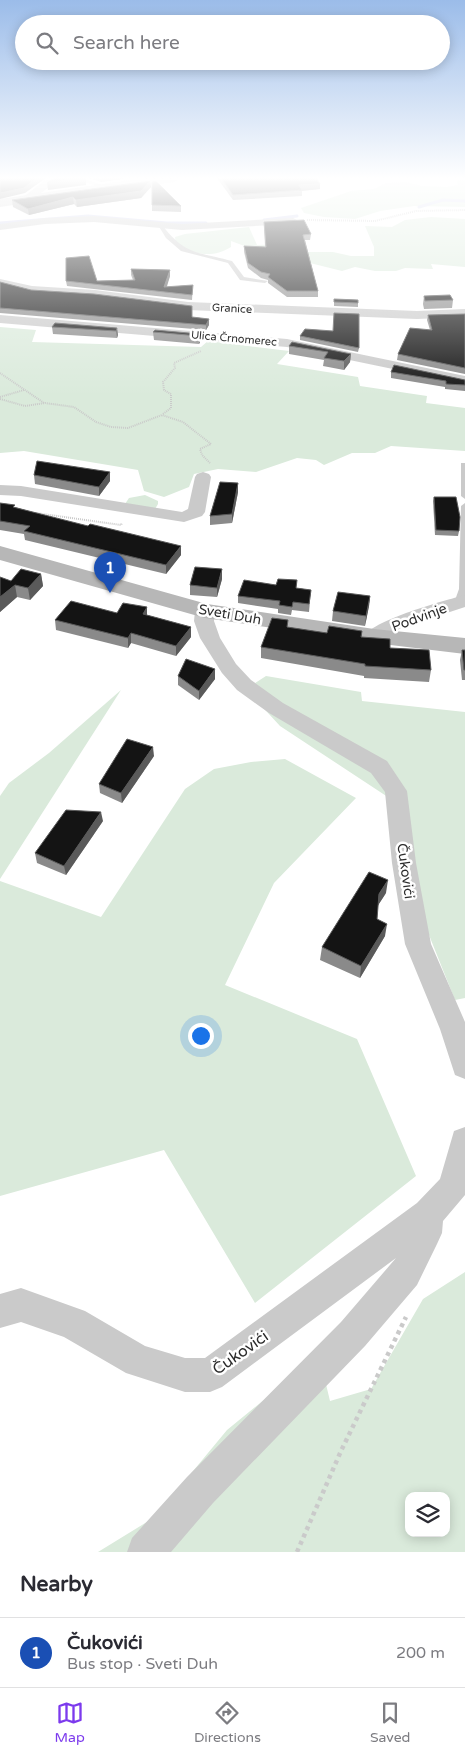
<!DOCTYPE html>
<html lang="en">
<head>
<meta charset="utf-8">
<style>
  body { margin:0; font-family:"Varela Round",sans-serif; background:#f2f2f3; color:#2b2b33 }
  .controls { position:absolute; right:15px; bottom:15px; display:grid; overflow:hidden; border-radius:10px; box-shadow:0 2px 12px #0003 }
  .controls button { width:45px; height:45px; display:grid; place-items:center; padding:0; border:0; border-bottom:1px solid #e1e1e2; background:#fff; color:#2b2b33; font:25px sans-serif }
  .you { position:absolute; left:200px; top:1035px; width:18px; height:18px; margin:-12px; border:4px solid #fff; border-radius:50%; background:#1a73e8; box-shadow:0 0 0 8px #1a73e833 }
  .badge { display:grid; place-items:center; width:32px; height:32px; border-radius:50%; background:#7c3aed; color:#fff; font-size:16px; font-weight:700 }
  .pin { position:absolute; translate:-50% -41px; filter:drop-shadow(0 1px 2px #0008) }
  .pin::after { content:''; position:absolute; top:26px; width:18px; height:15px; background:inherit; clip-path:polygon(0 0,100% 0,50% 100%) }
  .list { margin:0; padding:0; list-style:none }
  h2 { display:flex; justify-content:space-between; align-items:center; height:65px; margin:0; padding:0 20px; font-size:21px }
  h2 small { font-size:16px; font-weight:400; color:#7c7c81 }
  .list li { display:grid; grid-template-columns:32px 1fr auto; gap:15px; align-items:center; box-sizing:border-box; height:70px; padding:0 20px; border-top:1px solid #e1e1e2 }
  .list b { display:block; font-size:19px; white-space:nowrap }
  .list p { margin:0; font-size:16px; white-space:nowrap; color:#7c7c81 }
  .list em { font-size:16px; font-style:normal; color:#7c7c81 }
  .icon { flex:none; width:28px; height:28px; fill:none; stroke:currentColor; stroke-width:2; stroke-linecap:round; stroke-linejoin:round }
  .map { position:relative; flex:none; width:465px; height:1552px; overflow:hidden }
  .search { position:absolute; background:#fff; box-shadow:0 2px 12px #0003; left:15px; right:15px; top:15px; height:55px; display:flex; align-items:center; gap:12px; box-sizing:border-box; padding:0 18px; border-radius:28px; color:#7c7c81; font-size:19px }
  .sheet { height:135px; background:#fff }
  nav { display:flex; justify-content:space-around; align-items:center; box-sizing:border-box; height:70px; border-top:1px solid #e1e1e2; background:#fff; font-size:14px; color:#7c7c81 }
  nav a { display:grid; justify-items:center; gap:2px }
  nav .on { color:#7c3aed }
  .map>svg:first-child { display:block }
  .green { fill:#daeadb; fill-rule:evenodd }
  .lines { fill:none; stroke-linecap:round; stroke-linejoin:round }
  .stream { stroke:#c7c9ea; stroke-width:3 }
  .path-far1 { stroke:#cacaca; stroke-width:2; stroke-dasharray:1 1; stroke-linecap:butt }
  .path { stroke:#cacaca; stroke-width:4.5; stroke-dasharray:4 4; stroke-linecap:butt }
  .service { fill:#cacaca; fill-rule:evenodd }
  .minor { fill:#cacaca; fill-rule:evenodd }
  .tertiary { fill:#cacaca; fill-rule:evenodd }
  .secondary { fill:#b7b7b7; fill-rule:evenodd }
  .wall { fill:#8a8a8a }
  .shaded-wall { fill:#5a5a5a }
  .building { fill:#141414; stroke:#5a5a5a }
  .labels { text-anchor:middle; stroke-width:5; stroke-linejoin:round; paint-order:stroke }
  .far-street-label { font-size:11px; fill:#2d2d2d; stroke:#fff }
  .street-label { font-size:14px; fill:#2d2d2d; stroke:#fff }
  .near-street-label { font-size:16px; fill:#2d2d2d; stroke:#fff }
</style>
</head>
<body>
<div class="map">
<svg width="465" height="1552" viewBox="0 0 465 1552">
  <rect width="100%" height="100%" fill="#fff"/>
  <!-- green -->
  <g class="green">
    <polygon points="456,178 465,178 465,207 414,206 380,211 355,219 324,217 304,213 301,208 351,191 374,189 386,183 406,182 422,186 446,187 458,185"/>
    <path d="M431,217L465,219V267L431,264L433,269L405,268L396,271H375L355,267L342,271L250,248L231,241V247C211,259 196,254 176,245L175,237L185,234L249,227L257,245L285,244L297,252H333L351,256H374V247L365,226L392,227L405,220Z"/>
    <polygon points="0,327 36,330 32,342 201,347 208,341 289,351 277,364 358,377 360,386 427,396 426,403 465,408 465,451 391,446 375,453 352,453 324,465 316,460 297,458 256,472 218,469 194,474 189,487 164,497 144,491 138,470 24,451 0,453"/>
    <polygon points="145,495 158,501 158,504 155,509 125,504 129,498"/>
    <polygon points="266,676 361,692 362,701 465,712 465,998 455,1000 411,890 406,809 280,726 246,689"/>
    <polygon points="121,690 0,879 0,796 9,783 49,753"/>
    <polygon points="285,759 356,798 274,883 225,985 357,1039 416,1176 255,1303 164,1150 0,1196 0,881 101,917 185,789 214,769 251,762"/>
    <path d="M465,1272V1552H98L155,1517L227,1430L319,1355L330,1401L371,1389L423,1299ZM409,1496H446V1533H409Z"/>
  </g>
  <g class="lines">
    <!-- stream -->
    <g class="stream">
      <polyline points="419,207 443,200 465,201"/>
      <polyline points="264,220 297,216"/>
      <polyline points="0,223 88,216 167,223 206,223"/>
    </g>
    <!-- path-far1 -->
    <g class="path-far1">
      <polyline points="307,220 375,221 416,211 465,210"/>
      <polyline points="0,373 44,403"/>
      <polyline points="0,397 24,390"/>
      <polyline points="0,399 25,406 45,403 74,407 96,422 111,427 128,428 162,415 183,422 211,444 200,449 202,455 210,463"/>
      <polyline points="163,414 171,408 171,394 164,390 163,382 175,368 174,363 201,351"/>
      <polyline points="34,516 36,513 121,525 122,523"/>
    </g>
    <!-- path -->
    <polyline class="path" points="297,1552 341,1451 406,1317"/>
    <!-- service -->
    <g class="service">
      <polygon points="72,178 81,178 109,187 106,189"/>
      <path d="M158,225H162C185,255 198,252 232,261L244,277L268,281L265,283L240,280L228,263L181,251L166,238Z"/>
      <polygon points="461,463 465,463 465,499 461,496"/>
      <polygon points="465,503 465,599 462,605 459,606 454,603 459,589 461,506"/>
    </g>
    <!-- minor -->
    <g class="minor">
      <polygon points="54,178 74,178 52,185 31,200 23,200 22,198 44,181"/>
      <polygon points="94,216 182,224 293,218 299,221 293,224 182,230 94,222 45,224 0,230 0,224 45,218"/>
      <polygon points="0,279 32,286 95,290 188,302 417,311 465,309 465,317 417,319 188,310 95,298 32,294 0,287"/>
      <polygon points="0,315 287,339 465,376 465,384 287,347 0,323"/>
      <polygon points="203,472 209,474 211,477 205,512 202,516 184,522 21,496 0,495 0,485 21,486 182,512 188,509 195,477 197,474"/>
      <path d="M465,595V607L401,628L381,640L374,642L367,640L364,636C376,619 443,601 465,595Z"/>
      <polygon points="205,605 212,607 215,611 214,621 220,638 236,664 251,680 283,703 387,761 407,791 416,863 431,944 465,1022 465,1079 455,1075 440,1029 405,944 392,863 385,792 371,773 269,713 237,690 222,673 200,638 194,621 195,611 198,607"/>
      <polygon points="465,1127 465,1195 443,1221 442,1233 437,1244 417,1285 365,1346 213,1503 171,1552 127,1552 132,1538 187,1477 341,1322 396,1258 222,1387 210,1392 185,1392 126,1373 64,1337 21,1322 0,1328 0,1294 21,1288 85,1311 145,1346 185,1358 205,1358 417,1203 440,1179 454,1131"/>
    </g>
    <!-- tertiary -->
    <polygon class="tertiary" points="144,178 180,178 174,182 0,207 0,199"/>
    <!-- secondary -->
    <polygon class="secondary" points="0,546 207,604 374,629 465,638 465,654 374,643 205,618 0,560"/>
  </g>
  <!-- wall -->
  <g class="wall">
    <polygon points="88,178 128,178 101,182"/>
    <polygon points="217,178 318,178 316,179 320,184 320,189 302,191 302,196 233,200"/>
    <polygon points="150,181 151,187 141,198 77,207 74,204 29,215 13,207 12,200"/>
    <polygon points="152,182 181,206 181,212 152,211"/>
    <polygon points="264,222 311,234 310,240 305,240 318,291 318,297 287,297 268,283 268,280 261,278 248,268 244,252 244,246 265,247"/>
    <polygon points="131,269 170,270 170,276 166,287 193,285 192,300 67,286 66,281 97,281 133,280 131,275"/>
    <polygon points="0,282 31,290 192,317 209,319 209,325 206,330 0,313"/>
    <polygon points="424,296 453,300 452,308 424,309 423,304"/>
    <polygon points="334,299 358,300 358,307 334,306"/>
    <polygon points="465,314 465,374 397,360 398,354 430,330 427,320 428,315"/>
    <polygon points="52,327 117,328 118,335 117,338 53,334"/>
    <polygon points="153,332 200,334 200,342 199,344 154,340"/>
    <polygon points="300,336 359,348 358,352 300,340"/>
    <polygon points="289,346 351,354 350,362 344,370 323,366 324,360 289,354"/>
    <polygon points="391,372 465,380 465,391 445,389 445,387 391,378"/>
    <polygon points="110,472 110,481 99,496 35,484 34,475"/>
    <polygon points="238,483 238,492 232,523 210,525 210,516"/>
    <polygon points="434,497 459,531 458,536 435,535 433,501"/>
    <polygon points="0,503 15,507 181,555 166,574 25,540 24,534 0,530"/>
    <polygon points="41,574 43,586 30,600 17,597 0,612 0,577 11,581"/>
    <polygon points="222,579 217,597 190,595 190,585"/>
    <polygon points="297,588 311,590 309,612 292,610 291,615 278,613 278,609 238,603 238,596"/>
    <polygon points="370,596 369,606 365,626 332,621 333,611"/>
    <polygon points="147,607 147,615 191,627 191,637 176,656 131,643 128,648 56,630 55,620 117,613"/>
    <polygon points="288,627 327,633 362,631 362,637 390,648 431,670 429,682 364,678 364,676 261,658 261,647"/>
    <polygon points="462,650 465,650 465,680 462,680 460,660"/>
    <polygon points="178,676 215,679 199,700 178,685"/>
    <polygon points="154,756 122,803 100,793 99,784"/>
    <polygon points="103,821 66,875 37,863 35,853"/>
    <polygon points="386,893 378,905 377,919 385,936 360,978 320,960 322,947"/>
  </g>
  <!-- shaded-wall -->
  <g class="shaded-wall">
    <polygon points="37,178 46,178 43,180 25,193 0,199 0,193"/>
    <polygon points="80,178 86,178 86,185 48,190 47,183"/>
    <polygon points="101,178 128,178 101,182"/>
    <polygon points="150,181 151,187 141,198 77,207 76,200"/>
    <polygon points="320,184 320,189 299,191 299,185"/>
    <polygon points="73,197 74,204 29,215 28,209"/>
    <polygon points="170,270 170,276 165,293 164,287"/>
    <polygon points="209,319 209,325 206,330 206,325"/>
    <polygon points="117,328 118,335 117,338 116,331"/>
    <polygon points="200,334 200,342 199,344 199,336"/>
    <polygon points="351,354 350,362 344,370 344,361"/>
    <polygon points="110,472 110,481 99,496 99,487"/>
    <polygon points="238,483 238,492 232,523 232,514"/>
    <polygon points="181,546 181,555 166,574 166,565"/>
    <polygon points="222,569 222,579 217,597 217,588"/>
    <polygon points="41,574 43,586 30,600 28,588"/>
    <polygon points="15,585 17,597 0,612 0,597"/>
    <polygon points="370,596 369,606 365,626 366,616"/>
    <polygon points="147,607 147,616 143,614"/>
    <polygon points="191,627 191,637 176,656 176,646"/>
    <polygon points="131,633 131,643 128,648 128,638"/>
    <polygon points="215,669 215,679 199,700 199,691"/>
    <polygon points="153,747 154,756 122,803 121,793"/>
    <polygon points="101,812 103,821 66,875 64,866"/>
    <polygon points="388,880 386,893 377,907 379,894"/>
    <polygon points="387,924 385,936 360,978 361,966"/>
  </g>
  <!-- building -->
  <g class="building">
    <polygon points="0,178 37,178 24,188 0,193"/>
    <polygon points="56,178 80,178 47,183 52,180"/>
    <polygon points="221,178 316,178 320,184 299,185 302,190 233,195"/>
    <polygon points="150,181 141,191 76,200 73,197 28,209 12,200"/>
    <polygon points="156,181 181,206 152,205 152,182"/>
    <polygon points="304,220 311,234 303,235 318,291 287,291 268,277 270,274 261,272 248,263 244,246 266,247 264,222"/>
    <polygon points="89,256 97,281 135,280 131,269 170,270 164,287 193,285 192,295 66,281 66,258"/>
    <polygon points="0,282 31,290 94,294 192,306 192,317 209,319 206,325 0,308"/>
    <polygon points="450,295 453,300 425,301 424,296"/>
    <polygon points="334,299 358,300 358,303 334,302"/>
    <polygon points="334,313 359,314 359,348 300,336 305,329 333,331"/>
    <polygon points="465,314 465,368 398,354 410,328 432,330 428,315"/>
    <polygon points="55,323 117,328 116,331 52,327"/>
    <polygon points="155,330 200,334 199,336 153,332"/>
    <polygon points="292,342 351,354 344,361 324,358 328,352 289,346"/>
    <polygon points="394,365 465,380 465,385 446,384 446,381 391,372"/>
    <polygon points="37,461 110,472 99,487 34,475"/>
    <polygon points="220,482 238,483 232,514 210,516"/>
    <polygon points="434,497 456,497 460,517 459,531 436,530"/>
    <polygon points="0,503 15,505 13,507 88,526 90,524 181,546 166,565 24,531 30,526 0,521"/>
    <polygon points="195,567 222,569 217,588 190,585"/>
    <polygon points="21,569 41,574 28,588 15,585 0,597 0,577 11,581"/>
    <polygon points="278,579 297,580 296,588 311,590 309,604 293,602 292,607 279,605 280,601 238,596 244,580 276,585"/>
    <polygon points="338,592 370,596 366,616 333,611"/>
    <polygon points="71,601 117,613 123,603 147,607 143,614 191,627 176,646 131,633 128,638 55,620"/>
    <polygon points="272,618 288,620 287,627 327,633 329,626 362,631 361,637 390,639 390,648 429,650 431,670 365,666 365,664 261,647"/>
    <polygon points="462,650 465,650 465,670 464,670"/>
    <polygon points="186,659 215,669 199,691 178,676"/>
    <polygon points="127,739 153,747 121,793 99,784"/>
    <polygon points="66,810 101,812 64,866 35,853"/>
    <polygon points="369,872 388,880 379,894 377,919 387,924 361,966 322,947"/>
  </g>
  <!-- sky -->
  <linearGradient id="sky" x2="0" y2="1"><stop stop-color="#9bbce9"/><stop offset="0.45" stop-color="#fff"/><stop offset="1" stop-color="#fff" stop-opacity="0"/></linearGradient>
  <rect width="465" height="396" fill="url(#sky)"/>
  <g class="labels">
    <!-- far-street labels -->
    <g class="far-street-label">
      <text transform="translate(232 308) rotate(3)" y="4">Granice</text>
      <text transform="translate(234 338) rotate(5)" y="4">Ulica Črnomerec</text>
    </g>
    <!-- street labels -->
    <g class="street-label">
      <text transform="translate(230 614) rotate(10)" y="5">Sveti Duh</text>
      <text transform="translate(419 617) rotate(-20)" y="5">Podvinje</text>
      <text transform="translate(406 871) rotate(82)" y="5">Čukovići</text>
    </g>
    <!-- near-street labels -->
    <g class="near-street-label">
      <text transform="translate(240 1352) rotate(-35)" y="6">Čukovići</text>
    </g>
  </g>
</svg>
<div class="controls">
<button><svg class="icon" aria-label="layers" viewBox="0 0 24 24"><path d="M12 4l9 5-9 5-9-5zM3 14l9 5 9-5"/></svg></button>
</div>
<div class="you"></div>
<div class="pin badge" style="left:110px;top:593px;background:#1a4fb4">1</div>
<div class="search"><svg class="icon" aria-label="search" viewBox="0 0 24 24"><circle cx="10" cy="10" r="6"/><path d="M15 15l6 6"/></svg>Search here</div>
</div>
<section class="sheet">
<h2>Nearby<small></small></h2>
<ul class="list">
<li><span class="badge" style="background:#1a4fb4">1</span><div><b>Čukovići</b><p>Bus stop · Sveti Duh</p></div><em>200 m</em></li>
</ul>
</section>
<nav>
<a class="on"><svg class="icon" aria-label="map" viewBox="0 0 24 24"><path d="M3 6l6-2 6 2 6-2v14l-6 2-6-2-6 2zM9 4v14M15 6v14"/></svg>Map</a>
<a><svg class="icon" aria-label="directions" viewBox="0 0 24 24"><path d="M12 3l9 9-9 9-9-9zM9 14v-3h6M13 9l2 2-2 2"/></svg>Directions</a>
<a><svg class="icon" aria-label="saved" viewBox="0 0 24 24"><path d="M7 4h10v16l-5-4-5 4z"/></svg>Saved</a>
</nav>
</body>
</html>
